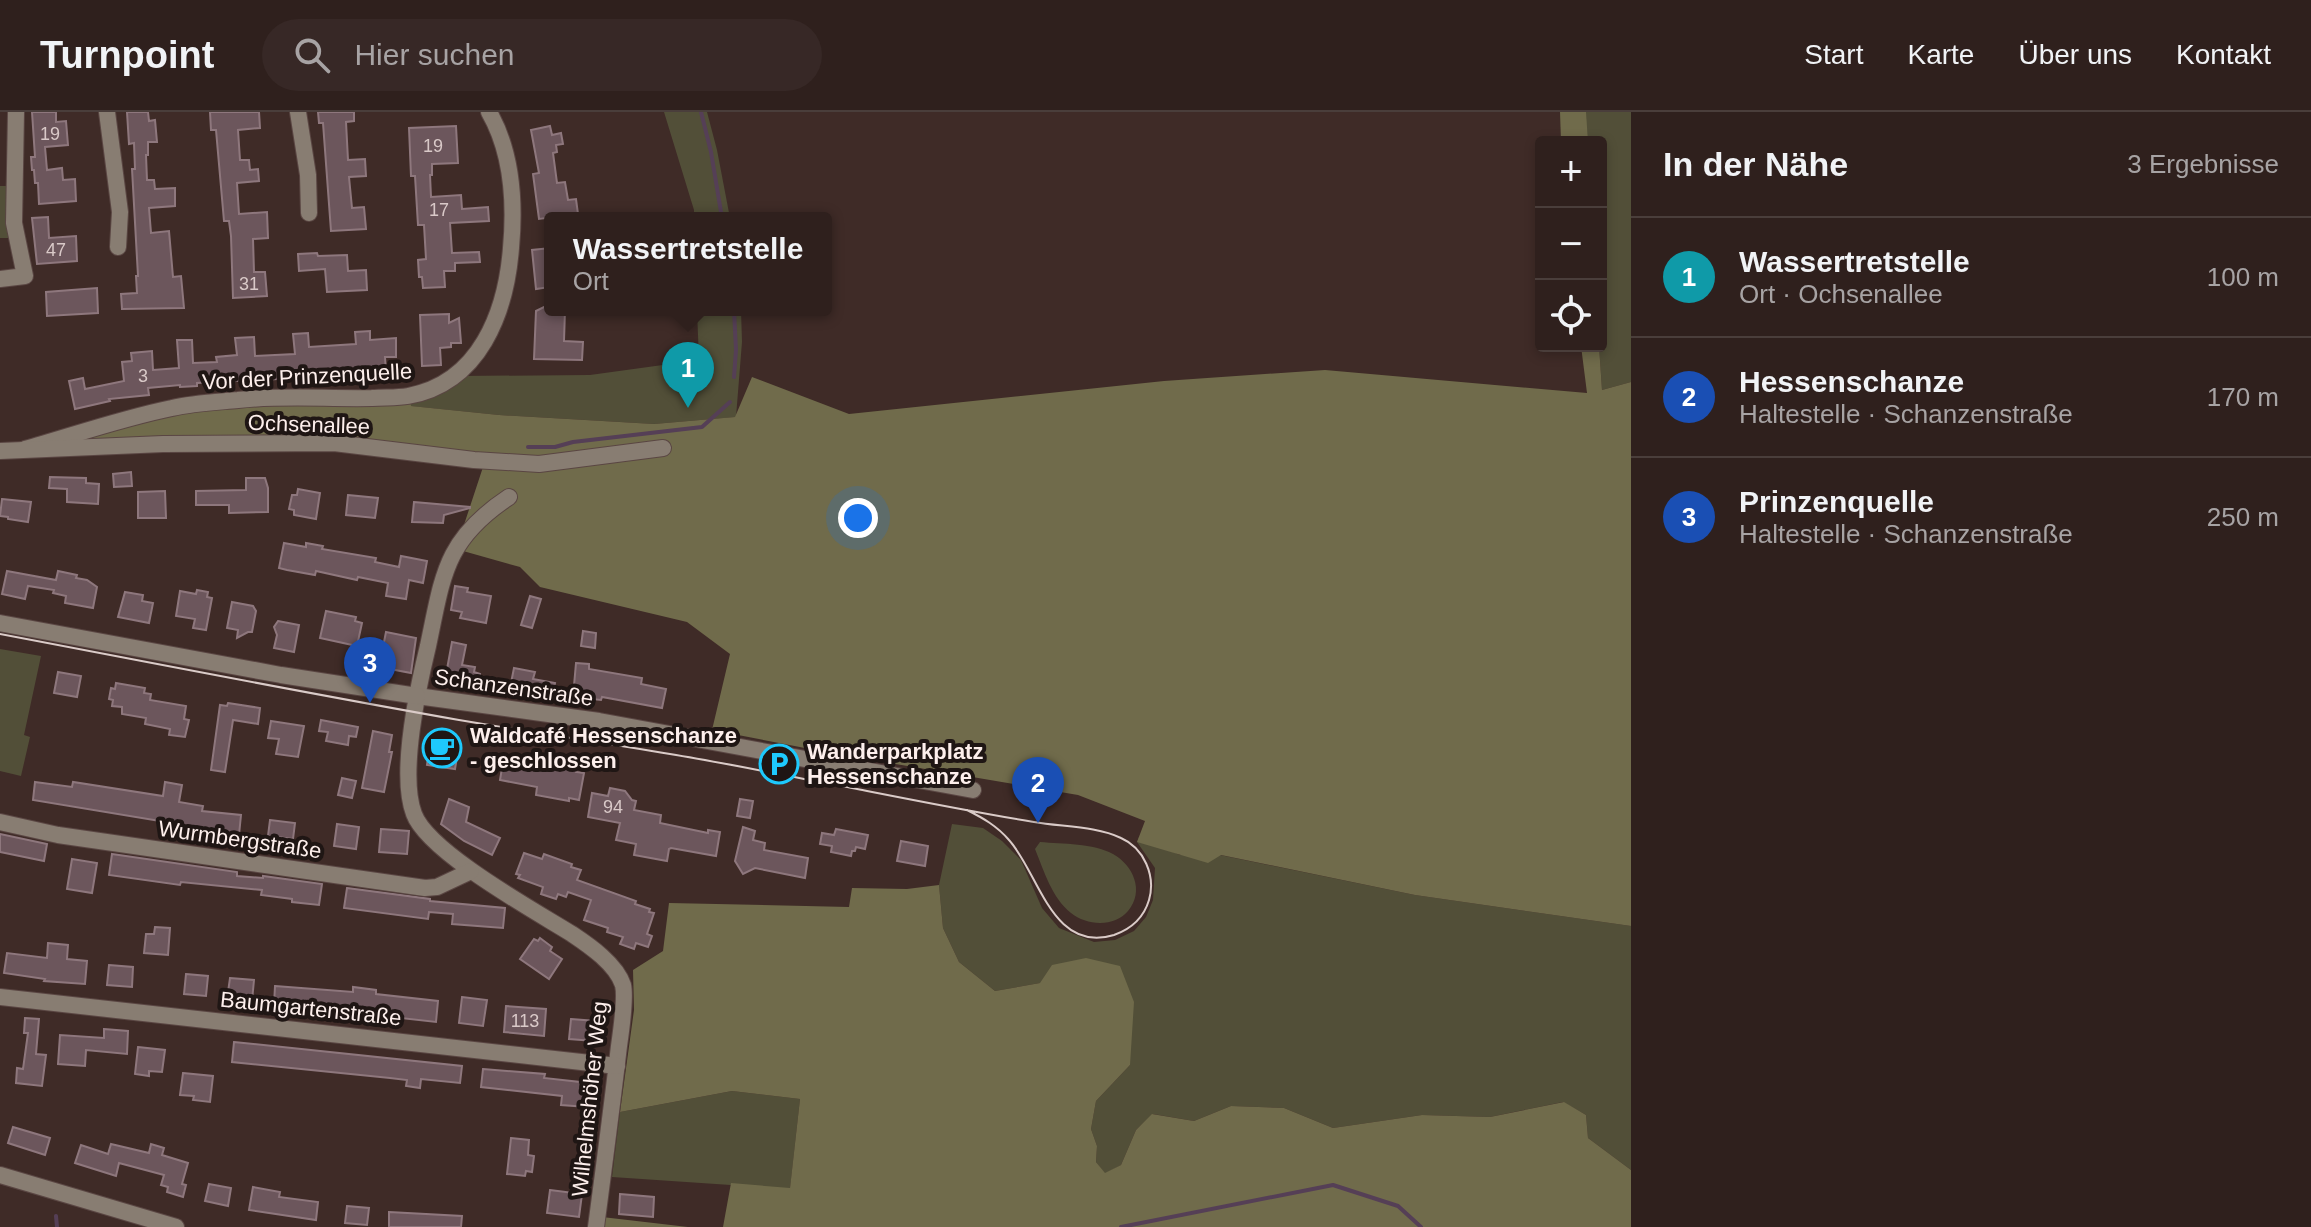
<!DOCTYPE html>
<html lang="de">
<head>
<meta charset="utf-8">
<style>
  body { margin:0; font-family:Arial,sans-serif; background:#372826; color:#f1f3f6 }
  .controls { position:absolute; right:24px; top:24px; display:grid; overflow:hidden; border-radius:8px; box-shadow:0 4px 12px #0003 }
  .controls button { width:72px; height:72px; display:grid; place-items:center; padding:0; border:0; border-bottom:2px solid #4a3e3b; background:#2f201d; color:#f1f3f6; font:40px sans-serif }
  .you { position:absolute; left:858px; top:406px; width:28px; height:28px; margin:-20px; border:6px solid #fff; border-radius:50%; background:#1a73e8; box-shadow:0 0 0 12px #1a73e833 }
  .badge { display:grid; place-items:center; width:52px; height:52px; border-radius:50%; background:#1ec9fd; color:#fff; font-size:26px; font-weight:700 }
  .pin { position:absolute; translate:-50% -66px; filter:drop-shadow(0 2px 4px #0008) }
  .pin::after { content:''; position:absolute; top:42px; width:28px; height:24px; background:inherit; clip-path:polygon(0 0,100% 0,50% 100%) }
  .popup { position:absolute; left:544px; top:100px; width:288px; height:104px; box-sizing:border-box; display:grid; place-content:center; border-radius:8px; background:#2f201d; filter:drop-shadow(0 2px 6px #0005); font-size:26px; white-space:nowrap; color:#a7a3a4 }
  .popup b { font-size:30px; color:#f1f3f6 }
  .popup::after { content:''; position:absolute; left:50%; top:100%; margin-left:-16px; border:16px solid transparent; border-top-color:#2f201d }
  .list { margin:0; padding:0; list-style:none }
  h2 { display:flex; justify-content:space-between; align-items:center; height:104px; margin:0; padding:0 32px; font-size:34px }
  h2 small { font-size:26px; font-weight:400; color:#a7a3a4 }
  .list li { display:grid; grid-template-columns:52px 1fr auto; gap:24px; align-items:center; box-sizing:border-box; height:120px; padding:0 32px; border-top:2px solid #4a3e3b }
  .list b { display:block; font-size:30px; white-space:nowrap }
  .list p { margin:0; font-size:26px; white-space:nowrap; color:#a7a3a4 }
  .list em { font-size:26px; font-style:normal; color:#a7a3a4 }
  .icon { flex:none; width:44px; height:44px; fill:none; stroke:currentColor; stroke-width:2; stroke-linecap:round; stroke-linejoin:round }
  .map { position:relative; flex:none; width:1631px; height:1115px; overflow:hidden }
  header { display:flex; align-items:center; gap:48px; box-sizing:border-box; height:112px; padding:0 40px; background:#2f201d; border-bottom:2px solid #4a3e3b }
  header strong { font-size:38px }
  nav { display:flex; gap:44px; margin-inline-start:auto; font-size:28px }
  .search { width:560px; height:72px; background:#372826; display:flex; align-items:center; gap:20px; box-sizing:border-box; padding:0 28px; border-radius:44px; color:#a7a3a4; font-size:30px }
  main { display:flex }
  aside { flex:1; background:#2f201d }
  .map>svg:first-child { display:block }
  .green { fill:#524f38 }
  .forest { fill:#706b4b }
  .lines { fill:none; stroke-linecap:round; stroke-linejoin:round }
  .stream { stroke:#553f56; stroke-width:4 }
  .building { fill:#6c565c; stroke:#8e777d; stroke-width:2 }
  .minor-casing { stroke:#5a4643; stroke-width:18 }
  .tertiary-casing { stroke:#5a4643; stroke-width:18 }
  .minor { stroke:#887d72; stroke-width:16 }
  .tertiary { stroke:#887d72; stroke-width:16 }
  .tram { stroke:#dacbc8; stroke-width:2 }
  .labels { text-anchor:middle; stroke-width:8; stroke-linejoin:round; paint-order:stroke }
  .number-label { font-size:18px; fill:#d9c9c8 }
  .street-label { font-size:22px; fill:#fdefec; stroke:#1f1614 }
  .poi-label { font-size:22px; font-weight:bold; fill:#fdefec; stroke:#1f1614; text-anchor:start }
</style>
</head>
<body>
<header>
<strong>Turnpoint</strong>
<div class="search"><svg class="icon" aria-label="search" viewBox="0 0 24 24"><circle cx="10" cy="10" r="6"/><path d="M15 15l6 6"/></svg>Hier suchen</div>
<nav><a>Start</a><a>Karte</a><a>Über uns</a><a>Kontakt</a></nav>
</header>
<main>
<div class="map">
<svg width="1631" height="1115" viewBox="0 0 1631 1115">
  <rect width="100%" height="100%" fill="#3f2b27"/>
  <!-- green -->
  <g class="green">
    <polygon points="664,0 707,0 717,38 730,106 694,106 694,98"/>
    <polygon points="1585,0 1631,0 1631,270 1602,278 1599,234 1601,234 1601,30 1587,30"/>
    <polygon points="0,74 11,74 10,126 0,126"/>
    <polygon points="697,198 741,198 742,230 736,305 654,312 499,303 410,294 410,289 460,264 590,263 699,248"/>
    <polygon points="0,537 41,544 24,623 30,625 21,664 0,659"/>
    <polygon points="952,712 983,716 1002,729 1021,748 1042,796 1059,816 1094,830 1115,828 1134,819 1146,805 1153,788 1155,756 1137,730 1139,725 1180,743 1220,743 1415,783 1631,814 1631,1058 1588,1026 1586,1003 1563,990 1490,1005 1422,1003 1333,1016 1284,996 1231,994 1194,1009 1153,1002 1136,1018 1121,1053 1105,1062 1096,1050 1097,1034 1091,1017 1096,989 1130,953 1040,871 995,879 959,850 943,816 939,773"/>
    <path d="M1040,730C1063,732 1093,731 1113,742C1133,753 1145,779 1128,799C1115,815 1087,814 1071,801C1052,786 1044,759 1035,737Z"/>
    <polygon points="732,979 800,987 790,1077 612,1065 620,1000"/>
  </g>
  <!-- forest -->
  <g class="forest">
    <polygon points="1560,0 1586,0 1588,30 1561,30"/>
    <polygon points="1581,234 1599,234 1602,278 1631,270 1631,814 1415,783 1221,743 1208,751 1137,730 1145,709 1078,683 831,641 712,618 730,542 687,510 540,475 520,455 456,437 486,346 336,327 55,332 174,300 245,291 410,289 411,294 499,303 654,312 735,305 752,265 849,302 1164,269 1325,258 1587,281"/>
    <polygon points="939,773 943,816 959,850 995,879 1040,871 1052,853 1086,846 1120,854 1134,890 1130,953 1096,989 1091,1017 1097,1034 1096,1050 1105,1061 1121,1053 1136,1018 1152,1002 1194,1009 1231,994 1284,996 1333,1016 1422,1003 1490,1005 1564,990 1586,1003 1588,1026 1631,1058 1631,1115 723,1115 731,1071 790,1076 800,987 732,979 620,1000 634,898 633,858 663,839 669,791 849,795 852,776 907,777"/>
    <polygon points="602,1105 688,1115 601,1115"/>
  </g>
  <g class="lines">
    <!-- stream -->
    <g class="stream">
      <polyline points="701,0 711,40 722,106"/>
      <polyline points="734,265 736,238 734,198"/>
      <polyline points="528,335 555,335 573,330 702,315 730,290"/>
      <polyline points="56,1104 57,1115"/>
      <polyline points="1121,1115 1333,1073 1398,1094 1421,1115"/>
    </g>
  </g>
  <!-- building -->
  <g class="building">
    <polygon points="32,0 56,0 56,10 66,9 68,33 45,35 47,58 62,56 63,68 75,67 76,89 39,92 38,71 35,71 34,58 32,58 31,45 35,45"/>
    <polygon points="127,0 148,0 149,9 155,8 157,30 148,30 148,43 146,43 147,68 154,68 155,77 175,76 175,94 149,96 151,121 169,119 173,165 181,164 184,196 122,197 121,182 137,181 136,164 138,164 132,57 135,57 134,31 129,32"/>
    <polygon points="210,0 259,0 260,16 238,18 240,48 249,48 250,58 258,57 259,69 237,71 239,102 267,100 268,126 253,127 254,160 265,160 267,184 233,186 231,124 229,109 224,109 216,18 211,18"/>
    <polygon points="318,0 354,0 354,9 346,10 348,48 365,47 366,64 349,65 352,96 364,95 366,117 331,119 323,11 319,11"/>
    <polygon points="456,14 458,51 432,52 432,63 430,63 431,85 461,83 462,97 488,95 489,109 450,111 452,141 479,140 480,150 455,151 455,159 444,159 445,175 423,176 422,165 419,165 418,148 426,147 424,113 418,113 415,64 411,64 409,16"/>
    <polygon points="550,14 552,23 561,21 563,32 556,33 557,40 553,41 557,71 565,70 568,88 576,87 578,102 539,107 533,62 539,61 531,18"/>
    <polygon points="48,105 49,126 76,124 77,149 37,152 32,106"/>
    <polygon points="550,136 550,175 536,177 532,138"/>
    <polygon points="317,141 318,144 347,143 348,159 366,158 367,178 327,180 325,157 299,159 298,142"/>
    <polygon points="97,176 98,201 47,204 46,180"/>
    <polygon points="550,192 550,198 565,198 564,229 583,230 582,248 534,247 536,199"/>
    <polygon points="449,202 449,211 459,206 461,231 451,231 451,235 440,236 441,253 422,254 420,203"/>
    <polygon points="370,219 370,228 396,226 396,245 385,245 386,260 361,261 361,257 315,260 315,263 278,267 197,271 197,274 180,275 180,273 148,276 149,283 109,287 110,289 75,297 69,269 83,266 85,277 124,269 122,250 132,249 131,241 152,239 153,258 179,256 177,228 192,228 193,251 217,250 216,245 237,243 235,226 254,225 255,244 295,242 293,222 308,221 309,235 356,232 355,220"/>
    <polygon points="131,360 132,374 114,375 113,362"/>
    <polygon points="50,365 86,366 86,371 99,372 98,392 67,390 67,377 49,376"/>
    <polygon points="246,366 265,366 268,376 268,400 229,401 229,393 196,393 196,379 246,378"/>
    <polygon points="298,377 320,381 316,407 294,403 294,398 289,397 292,383 297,383"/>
    <polygon points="165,379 166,406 138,406 138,380"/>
    <polygon points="348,383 378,386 375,406 346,403"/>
    <polygon points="2,387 31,390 28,410 8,407 8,405 0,404"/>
    <polygon points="414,390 470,395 470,396 444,403 443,411 412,410"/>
    <polygon points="284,431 306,435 306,431 323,434 322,437 376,446 375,450 399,455 401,444 427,449 423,471 409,468 406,487 386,484 388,471 358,465 357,468 316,459 315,463 287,458 279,456"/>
    <polygon points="7,459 56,468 58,459 77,463 76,466 87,468 97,475 93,496 65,491 66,484 53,481 54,478 28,474 25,487 2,482"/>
    <polygon points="455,474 468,476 467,480 491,484 486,511 460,506 462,500 451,498"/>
    <polygon points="197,478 208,480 207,485 212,486 206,518 193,516 195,507 176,504 180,479 196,482"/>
    <polygon points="125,480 143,483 142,489 153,491 149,511 118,505"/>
    <polygon points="530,484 541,487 532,516 521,513"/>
    <polygon points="232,490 253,494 256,499 252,520 248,520 237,526 238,518 227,516"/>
    <polygon points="326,499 356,505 355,509 362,511 357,534 320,526"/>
    <polygon points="278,509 299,513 294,540 274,536 277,523 274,515"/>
    <polygon points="583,519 596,521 595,536 581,534"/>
    <polygon points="386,520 416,526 411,561 379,555"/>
    <polygon points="452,530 466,533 462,553 475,555 474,560 480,562 478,574 445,568"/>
    <polygon points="576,551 589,552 589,557 642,566 641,572 666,577 662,596 602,585 601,588 573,585"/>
    <polygon points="514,556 535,560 533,567 555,571 552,585 510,576"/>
    <polygon points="58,560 81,564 77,585 54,581"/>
    <polygon points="116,571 145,576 144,581 151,582 150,588 186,594 184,607 189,608 185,625 169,623 170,617 145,612 146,606 122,602 122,595 112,594 113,588 109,587 111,576 115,577"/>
    <polygon points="228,591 260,596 258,612 233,608 225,660 211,658 220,593 227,594"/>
    <polygon points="321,608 358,615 356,625 349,624 348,633 326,629 328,620 319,619"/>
    <polygon points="271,609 304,614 298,645 276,642 279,627 268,626"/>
    <polygon points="373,619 392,623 389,640 392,640 384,680 362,676"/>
    <polygon points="430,630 454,634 453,638 458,639 455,657 427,653"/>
    <polygon points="504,644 548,656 548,654 560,657 561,654 577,656 576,660 584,661 579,688 569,686 569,689 536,683 537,675 500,668"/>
    <polygon points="342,666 356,669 352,686 338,683"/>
    <polygon points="35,670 72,675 73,670 163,684 165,670 182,673 179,690 203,694 202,699 241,703 239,723 211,720 211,718 159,711 160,709 33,688"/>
    <polygon points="610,676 625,679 632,688 636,689 634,698 661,703 660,711 708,721 708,718 720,720 716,744 671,736 669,737 667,749 634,743 636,732 616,728 620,711 588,705 592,681 608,684"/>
    <polygon points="449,687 469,695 466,710 500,726 492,743 464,729 441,712"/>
    <polygon points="740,687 753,689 750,706 737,704"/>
    <polygon points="270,708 295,711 293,727 268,724"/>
    <polygon points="337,712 359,715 356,737 334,734"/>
    <polygon points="743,715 755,719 753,728 765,731 764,738 808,746 805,766 755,756 743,762 735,749"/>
    <polygon points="381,717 409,719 407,742 379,740"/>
    <polygon points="836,717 868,723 865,737 856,735 855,739 852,739 851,744 831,740 832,734 820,732 822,721 834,723"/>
    <polygon points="0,722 47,732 44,749 0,740"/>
    <polygon points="901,729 928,734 925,754 897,749"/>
    <polygon points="524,741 542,747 544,742 572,752 571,755 581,758 577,768 636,789 635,792 650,797 649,800 654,801 647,822 652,824 648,835 636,831 634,837 620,832 623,825 607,820 608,816 584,808 591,788 568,780 566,785 558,782 556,787 541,782 543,775 518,766 520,763 516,762"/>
    <polygon points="112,742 237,760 237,764 263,766 263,764 322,772 319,793 292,790 292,787 261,783 262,778 181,770 180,773 109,763"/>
    <polygon points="72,747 97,751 92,781 67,777"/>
    <polygon points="347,776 430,787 430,789 505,796 503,816 452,812 453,802 429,800 428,807 344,796"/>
    <polygon points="155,815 170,816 168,843 144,841 146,822 154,822"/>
    <polygon points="540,826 552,835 550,839 562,847 549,867 520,847 534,827 538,829"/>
    <polygon points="48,831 68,833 67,847 87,849 85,872 44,869 45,867 4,861 7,841 47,846"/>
    <polygon points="109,853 133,855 132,875 107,873"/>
    <polygon points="186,862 208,864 206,884 184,882"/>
    <polygon points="230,866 254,868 252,889 227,887"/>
    <polygon points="275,874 353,880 353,875 376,878 376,882 438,889 436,910 374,903 373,905 350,903 351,900 274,893"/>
    <polygon points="462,885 487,888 483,914 459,911"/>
    <polygon points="506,894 546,897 544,924 504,920"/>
    <polygon points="25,906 39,907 36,942 46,943 42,974 16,971 17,956 23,957 28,921 24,921"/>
    <polygon points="571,907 596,909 594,929 569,927"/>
    <polygon points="104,917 128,919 127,942 86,938 85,954 58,952 60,923 104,926"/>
    <polygon points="234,930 462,954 460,971 421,967 420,976 406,974 407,968 390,966 232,950"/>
    <polygon points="138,935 165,938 162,960 149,959 149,964 135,962"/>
    <polygon points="483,957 545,962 544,966 589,971 587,995 561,993 562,984 481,975"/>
    <polygon points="183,961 213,964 210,990 193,988 194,984 180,983"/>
    <polygon points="13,1015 50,1026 45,1043 8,1031"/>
    <polygon points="511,1026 529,1028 528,1043 534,1044 532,1060 526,1059 525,1064 507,1062"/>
    <polygon points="111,1032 149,1041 151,1032 164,1036 162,1043 188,1051 182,1072 186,1073 183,1085 167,1080 168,1075 161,1073 164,1063 119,1051 116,1064 75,1051 81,1033 108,1042"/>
    <polygon points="209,1072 231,1076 228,1094 205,1089"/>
    <polygon points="253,1075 280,1080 279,1085 318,1090 316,1108 249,1098"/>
    <polygon points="550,1078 582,1082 579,1105 547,1101"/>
    <polygon points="620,1082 654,1085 653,1105 619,1102"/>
    <polygon points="347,1094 369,1096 367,1113 345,1111"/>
    <polygon points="389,1100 462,1104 461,1115 389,1115"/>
  </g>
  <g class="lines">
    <defs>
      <g id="minor">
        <polyline points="107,0 120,100 118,135"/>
        <polyline points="298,0 308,63 309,101"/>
        <polyline points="0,167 25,164 14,111 16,0"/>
        <path d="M25,337C74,323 123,306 172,296C193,291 216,290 238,288C281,283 328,287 372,286C384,285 397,286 408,284C480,271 506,200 511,136C515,92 512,40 489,0"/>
        <polyline points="0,339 163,332 334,331 474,348 539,352 663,336"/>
        <path d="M509,385C444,428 443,464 428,534C418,575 399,663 414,702C428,740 535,799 572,822C590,834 616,852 623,873C626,886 621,920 619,934C612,994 604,1055 596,1115"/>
        <polyline points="417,584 599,609 973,678"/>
        <polyline points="0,710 58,723 425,776 437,775 471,759"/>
        <polyline points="0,885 617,954"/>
        <polyline points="0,1063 176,1115"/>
      </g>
      <polyline id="tertiary" points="0,511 281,563 417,584"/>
    </defs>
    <!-- minor casing -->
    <use href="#minor" class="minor-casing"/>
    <!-- tertiary casing -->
    <use href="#tertiary" class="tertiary-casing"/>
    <!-- minor -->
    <use href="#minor" class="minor"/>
    <!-- tertiary -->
    <use href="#tertiary" class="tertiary"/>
    <!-- tram -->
    <path class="tram" d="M0,522C153,551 305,581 459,608C529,620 600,630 670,642C731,652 792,665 852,676C913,688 973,700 1034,710C1062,715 1096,714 1121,726C1144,736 1156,764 1149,788C1144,805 1131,817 1114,823C1052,842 1039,761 1009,728C997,714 983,706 967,698"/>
  </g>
  <!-- icons -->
  <defs>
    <symbol id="cafe-ring" viewBox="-11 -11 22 22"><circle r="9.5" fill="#1f1614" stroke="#1ec9fd" stroke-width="1.5"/><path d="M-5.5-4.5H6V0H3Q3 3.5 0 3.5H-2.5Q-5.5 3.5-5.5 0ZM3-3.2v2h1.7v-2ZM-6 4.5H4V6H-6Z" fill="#1ec9fd"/></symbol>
    <symbol id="parking-ring" viewBox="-11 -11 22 22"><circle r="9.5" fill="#1f1614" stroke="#1ec9fd" stroke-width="1.5"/><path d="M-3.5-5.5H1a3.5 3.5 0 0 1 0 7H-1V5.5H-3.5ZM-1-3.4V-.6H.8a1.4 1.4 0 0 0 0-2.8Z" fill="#1ec9fd"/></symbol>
  </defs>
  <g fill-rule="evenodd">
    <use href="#cafe-ring" x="420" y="614" width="44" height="44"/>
    <use href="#parking-ring" x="757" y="630" width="44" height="44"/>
  </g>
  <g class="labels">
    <!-- number labels -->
    <g class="number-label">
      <text x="50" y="28">19</text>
      <text x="433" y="40">19</text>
      <text x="439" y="104">17</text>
      <text x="56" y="144">47</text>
      <text x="249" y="178">31</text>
      <text x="143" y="270">3</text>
      <text x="613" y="701">94</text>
      <text x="525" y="915">113</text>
    </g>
    <!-- street labels -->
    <g class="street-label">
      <text transform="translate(307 264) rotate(-3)" y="8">Vor der Prinzenquelle</text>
      <text transform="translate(309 312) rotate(2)" y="8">Ochsenallee</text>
      <text transform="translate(514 575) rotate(8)" y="8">Schanzenstraße</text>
      <text transform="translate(240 727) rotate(8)" y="8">Wurmbergstraße</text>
      <text transform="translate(311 896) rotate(6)" y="8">Baumgartenstraße</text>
      <text transform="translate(589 987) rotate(-84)" y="8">Wilhelmshöher Weg</text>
    </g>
    <!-- poi labels -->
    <g class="poi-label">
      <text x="470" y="631">Waldcafé Hessenschanze<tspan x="470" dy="25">- geschlossen</tspan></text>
      <text x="807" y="647">Wanderparkplatz<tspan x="807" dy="25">Hessenschanze</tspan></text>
    </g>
  </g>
</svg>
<div class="controls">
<button>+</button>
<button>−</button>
<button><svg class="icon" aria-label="locate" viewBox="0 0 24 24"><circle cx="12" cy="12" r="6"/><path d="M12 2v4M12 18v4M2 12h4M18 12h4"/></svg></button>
</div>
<div class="you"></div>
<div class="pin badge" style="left:688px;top:296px;background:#0f9aa8">1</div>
<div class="popup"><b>Wassertretstelle</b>Ort</div>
<div class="pin badge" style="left:1038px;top:711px;background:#1a4fb4">2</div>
<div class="pin badge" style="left:370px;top:591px;background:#1a4fb4">3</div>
</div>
<aside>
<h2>In der Nähe<small>3 Ergebnisse</small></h2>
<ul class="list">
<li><span class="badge" style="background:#0f9aa8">1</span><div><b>Wassertretstelle</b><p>Ort · Ochsenallee</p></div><em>100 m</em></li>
<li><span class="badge" style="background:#1a4fb4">2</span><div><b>Hessenschanze</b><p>Haltestelle · Schanzenstraße</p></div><em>170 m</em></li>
<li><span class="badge" style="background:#1a4fb4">3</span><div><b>Prinzenquelle</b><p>Haltestelle · Schanzenstraße</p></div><em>250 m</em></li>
</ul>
</aside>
</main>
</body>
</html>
